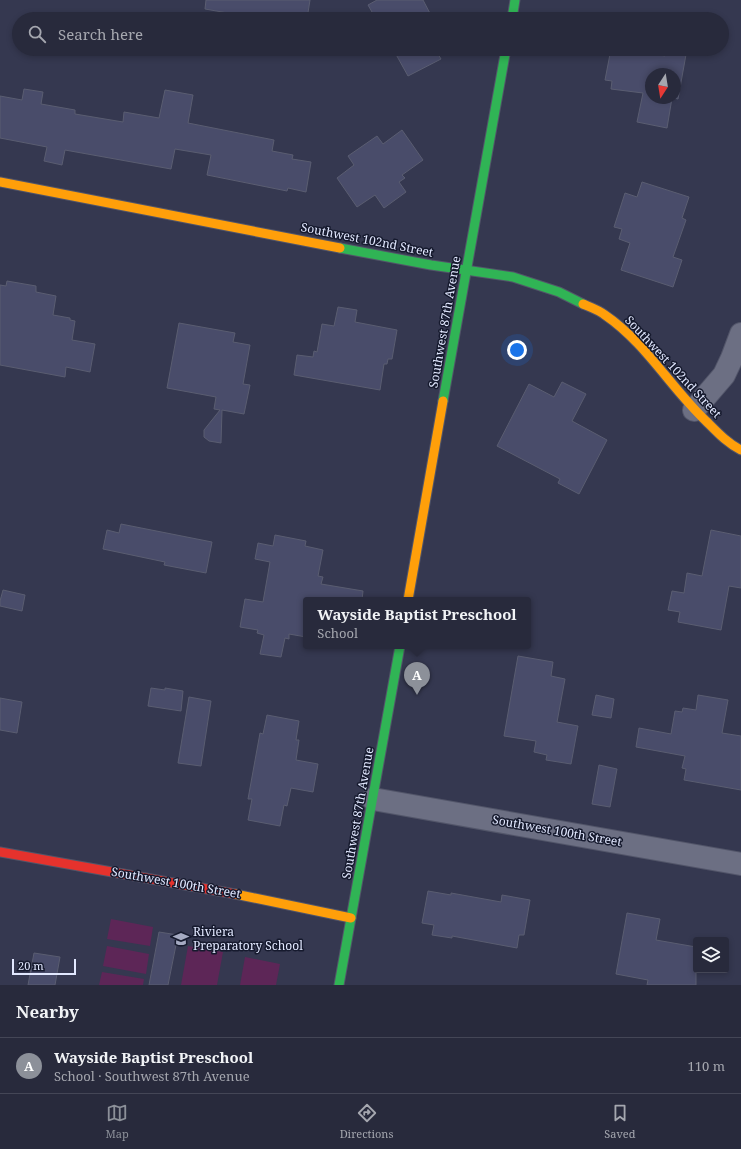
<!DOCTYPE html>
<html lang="en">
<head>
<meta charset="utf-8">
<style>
  body { margin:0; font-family:"Noto Serif",serif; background:#303243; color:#f1f3f6 }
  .controls { position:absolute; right:12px; bottom:12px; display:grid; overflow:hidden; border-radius:4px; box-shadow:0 2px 6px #0003 }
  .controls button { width:36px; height:36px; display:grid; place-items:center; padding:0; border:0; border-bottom:1px solid #444656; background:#282a3c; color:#f1f3f6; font:20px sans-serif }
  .compass { position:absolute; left:645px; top:68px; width:36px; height:36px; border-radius:50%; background:#282a3c; box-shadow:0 2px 6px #0003; rotate:192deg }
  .scale { position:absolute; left:12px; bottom:10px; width:64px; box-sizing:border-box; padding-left:4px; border:2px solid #e2e8ff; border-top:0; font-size:11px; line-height:14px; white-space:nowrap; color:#e2e8ff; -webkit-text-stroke:3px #161a2e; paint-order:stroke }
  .you { position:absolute; left:517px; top:350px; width:14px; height:14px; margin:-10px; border:3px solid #fff; border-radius:50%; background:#1a73e8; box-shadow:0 0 0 6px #1a73e833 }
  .badge { display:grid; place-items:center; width:26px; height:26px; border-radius:50%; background:#8c9099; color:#fff; font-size:13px; font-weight:700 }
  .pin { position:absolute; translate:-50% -33px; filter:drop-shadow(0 1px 2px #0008) }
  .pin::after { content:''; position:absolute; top:21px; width:14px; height:12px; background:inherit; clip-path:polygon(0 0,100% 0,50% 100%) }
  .popup { position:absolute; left:303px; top:597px; width:228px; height:52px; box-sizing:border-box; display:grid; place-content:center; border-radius:4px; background:#282a3c; filter:drop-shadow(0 1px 3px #0005); font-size:13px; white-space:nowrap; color:#a5a7af }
  .popup b { font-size:15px; color:#f1f3f6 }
  .popup::after { content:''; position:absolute; left:50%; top:100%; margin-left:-8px; border:8px solid transparent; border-top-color:#282a3c }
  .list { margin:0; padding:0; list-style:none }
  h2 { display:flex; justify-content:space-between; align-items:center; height:52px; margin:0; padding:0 16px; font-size:17px }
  h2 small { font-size:13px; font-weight:400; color:#a5a7af }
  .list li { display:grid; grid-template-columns:26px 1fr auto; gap:12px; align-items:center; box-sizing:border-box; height:56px; padding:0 16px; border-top:1px solid #444656 }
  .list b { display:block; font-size:15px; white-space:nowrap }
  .list p { margin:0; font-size:13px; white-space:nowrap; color:#a5a7af }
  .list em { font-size:13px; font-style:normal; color:#a5a7af }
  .icon { flex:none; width:22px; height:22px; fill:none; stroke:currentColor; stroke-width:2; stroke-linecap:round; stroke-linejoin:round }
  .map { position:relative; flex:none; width:741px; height:985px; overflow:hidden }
  .search { position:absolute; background:#282a3c; box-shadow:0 2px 6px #0003; left:12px; right:12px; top:12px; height:44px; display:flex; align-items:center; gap:10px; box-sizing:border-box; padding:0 14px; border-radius:22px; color:#a5a7af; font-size:15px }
  .sheet { height:108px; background:#282a3c }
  nav { display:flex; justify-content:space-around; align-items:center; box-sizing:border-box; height:56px; border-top:1px solid #444656; background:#282a3c; font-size:11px; color:#a5a7af }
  nav a { display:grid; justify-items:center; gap:2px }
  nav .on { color:#8c9099 }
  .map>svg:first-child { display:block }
  .green { fill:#5d2657 }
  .building { fill:#494c6a; stroke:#5a5d71 }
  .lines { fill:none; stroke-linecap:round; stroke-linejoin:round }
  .street-casing { stroke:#525569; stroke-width:24 }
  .fast-casing { stroke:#525569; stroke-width:11 }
  .slow-casing { stroke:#525569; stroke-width:11 }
  .jam-casing { stroke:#525569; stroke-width:11 }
  .street { stroke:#6c6f83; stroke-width:22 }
  .fast { stroke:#30b455; stroke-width:9 }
  .slow { stroke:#ff9f0a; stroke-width:9 }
  .jam { stroke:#e5322d; stroke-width:9 }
  .labels { text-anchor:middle; stroke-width:3; stroke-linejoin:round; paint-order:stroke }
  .street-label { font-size:12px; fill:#e2e8ff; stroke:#161a2e }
  .poi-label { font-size:12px; fill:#e2e8ff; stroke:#161a2e; text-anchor:start }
</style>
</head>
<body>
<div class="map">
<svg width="741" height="985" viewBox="0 0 741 985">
  <rect width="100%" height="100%" fill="#353850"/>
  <!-- green -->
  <g class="green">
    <polygon points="111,919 153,927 150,946 107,939"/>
    <polygon points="107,946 149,954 146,974 103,966"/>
    <polygon points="188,946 223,952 217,985 181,985"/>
    <polygon points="245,957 280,964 276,985 240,985"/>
    <polygon points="102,972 144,979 143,985 99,985"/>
  </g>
  <!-- building -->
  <g class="building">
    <polygon points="206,0 310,0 307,19 262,19 205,9"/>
    <polygon points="377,0 423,0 433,19 376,19 368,5"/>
    <polygon points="393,49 435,49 441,59 408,76"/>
    <polygon points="611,49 624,49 665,56 666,49 687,49 678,99 674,98 675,74 651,74 651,98 672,98 667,128 637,122 643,93 611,89 612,81 605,80"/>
    <polygon points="24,89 43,92 41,104 75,110 75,114 123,122 124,112 159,118 165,90 193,95 188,123 274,140 272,151 293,155 292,159 311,162 306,192 288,188 287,191 207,175 211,155 175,149 171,169 65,150 62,165 44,161 47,147 0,138 0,96 22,100"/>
    <polygon points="402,130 423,160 402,175 405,178 399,182 406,192 384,208 375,195 357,207 337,178 354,165 348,156 377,136 383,144"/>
    <polygon points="642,182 689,197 682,218 686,220 673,257 682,260 673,287 621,270 630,243 619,239 622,229 614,227 625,193 637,197"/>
    <polygon points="7,281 36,286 36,292 56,296 53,315 70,318 70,320 75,321 72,340 95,344 90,372 66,367 65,377 0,365 0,285 6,286"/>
    <polygon points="338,307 357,310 355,322 397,330 392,359 388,359 387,364 384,364 380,390 294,375 297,355 313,357 314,351 317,352 322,324 334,326"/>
    <polygon points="179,323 235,333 233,342 250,345 243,384 250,385 244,414 222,410 221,443 209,441 204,437 204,430 220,410 214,409 216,397 167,388"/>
    <polygon points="562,382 586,394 572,421 607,440 579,494 558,483 560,479 497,446 529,384 554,397"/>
    <polygon points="121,524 212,542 206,573 164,565 165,562 103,549 107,530 119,533"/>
    <polygon points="711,530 741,536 741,588 729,586 721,630 678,622 680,612 668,610 672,591 684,593 687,573 702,576"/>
    <polygon points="275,535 306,541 305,546 323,550 318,576 323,577 321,584 363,591 362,600 306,600 306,637 289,634 289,639 285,638 281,657 260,654 264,635 257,633 258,630 240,627 245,599 263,602 270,562 255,559 258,543 273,546"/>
    <polygon points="3,590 25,595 22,611 0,606 0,601"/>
    <polygon points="518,656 553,662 551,676 565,679 557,722 578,726 571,764 546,760 547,755 534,752 536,741 504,736"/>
    <polygon points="151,688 165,690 165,688 183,691 181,711 148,706"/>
    <polygon points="596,695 614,699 611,718 592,715"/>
    <polygon points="698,695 728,700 722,733 741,736 741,790 684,780 686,769 682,768 685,756 636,747 639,728 671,734 675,711 682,712 683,708 696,710"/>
    <polygon points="189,697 211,701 201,766 178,763"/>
    <polygon points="0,698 22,702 17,733 0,730"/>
    <polygon points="267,715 299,721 296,740 299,740 296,760 318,764 313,792 291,788 287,806 284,805 280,826 248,820 252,799 248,799 260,733 263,734"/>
    <polygon points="599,765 617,769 610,807 592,804"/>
    <polygon points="428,891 451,895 451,893 501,902 502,895 530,900 524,935 519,935 517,948 452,936 452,938 432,935 434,925 422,923"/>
    <polygon points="627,913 660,919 656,940 696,947 696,985 647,985 648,980 616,974"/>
    <polygon points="159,932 178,935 168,985 149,985"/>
    <polygon points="34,953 60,957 55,985 28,985"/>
  </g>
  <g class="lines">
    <defs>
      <g id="street">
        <polyline points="694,410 724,375 732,358 741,334"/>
        <polyline points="373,799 741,864"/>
      </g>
      <g id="fast">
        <polyline points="512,19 515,0"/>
        <polyline points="340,248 431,265 513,277 559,292 583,304"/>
        <polyline points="443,401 506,49"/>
        <polyline points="339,985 400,646"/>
      </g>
      <g id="slow">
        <polyline points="0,182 340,248"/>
        <path d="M583,304C590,307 599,310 605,315C646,343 670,387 706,421C717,432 727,443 741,450"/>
        <polyline points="408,600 443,401"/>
        <polyline points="235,894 351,918"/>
      </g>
      <polyline id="jam" points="0,852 235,894"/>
    </defs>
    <!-- street casing -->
    <use href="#street" class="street-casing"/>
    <!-- fast casing -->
    <use href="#fast" class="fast-casing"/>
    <!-- slow casing -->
    <use href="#slow" class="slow-casing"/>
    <!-- jam casing -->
    <use href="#jam" class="jam-casing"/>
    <!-- street -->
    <use href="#street" class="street"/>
    <!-- fast -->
    <use href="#fast" class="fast"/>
    <!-- slow -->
    <use href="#slow" class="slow"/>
    <!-- jam -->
    <use href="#jam" class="jam"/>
  </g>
  <!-- icons -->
  <defs>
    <symbol id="school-bare" viewBox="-9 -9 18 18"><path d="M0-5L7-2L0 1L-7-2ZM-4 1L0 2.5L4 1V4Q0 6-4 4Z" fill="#a5aac2" stroke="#161a2e" stroke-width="2.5" paint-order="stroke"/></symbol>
  </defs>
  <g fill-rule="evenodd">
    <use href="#school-bare" x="170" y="928" width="22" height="22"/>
  </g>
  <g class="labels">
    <!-- street labels -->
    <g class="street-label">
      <text transform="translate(367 240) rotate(11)" y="4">Southwest 102nd Street</text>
      <text transform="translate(445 322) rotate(-80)" y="4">Southwest 87th Avenue</text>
      <text transform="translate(673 367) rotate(47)" y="4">Southwest 102nd Street</text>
      <text transform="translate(358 813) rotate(-80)" y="4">Southwest 87th Avenue</text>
      <text transform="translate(557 831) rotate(10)" y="4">Southwest 100th Street</text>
      <text transform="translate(176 883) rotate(10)" y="4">Southwest 100th Street</text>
    </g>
    <!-- poi labels -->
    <g class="poi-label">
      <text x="193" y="936">Riviera<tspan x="193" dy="14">Preparatory School</tspan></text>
    </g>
  </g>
</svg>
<div class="controls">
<button><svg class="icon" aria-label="layers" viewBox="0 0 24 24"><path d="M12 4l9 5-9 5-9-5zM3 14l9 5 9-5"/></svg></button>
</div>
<svg class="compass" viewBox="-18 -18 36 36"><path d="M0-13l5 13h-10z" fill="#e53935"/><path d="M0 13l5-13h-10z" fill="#a5a7af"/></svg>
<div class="scale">20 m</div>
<div class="you"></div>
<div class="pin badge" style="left:417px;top:695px">A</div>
<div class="popup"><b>Wayside Baptist Preschool</b>School</div>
<div class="search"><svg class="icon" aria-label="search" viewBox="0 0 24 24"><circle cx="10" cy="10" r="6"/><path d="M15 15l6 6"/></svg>Search here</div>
</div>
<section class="sheet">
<h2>Nearby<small></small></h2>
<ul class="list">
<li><span class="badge">A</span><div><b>Wayside Baptist Preschool</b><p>School · Southwest 87th Avenue</p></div><em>110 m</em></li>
</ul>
</section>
<nav>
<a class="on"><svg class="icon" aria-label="map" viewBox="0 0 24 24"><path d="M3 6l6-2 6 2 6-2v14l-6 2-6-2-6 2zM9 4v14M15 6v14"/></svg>Map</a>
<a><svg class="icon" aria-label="directions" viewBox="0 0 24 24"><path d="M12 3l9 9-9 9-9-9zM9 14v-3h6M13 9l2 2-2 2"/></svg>Directions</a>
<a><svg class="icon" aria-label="saved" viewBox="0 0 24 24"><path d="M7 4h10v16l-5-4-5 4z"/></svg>Saved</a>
</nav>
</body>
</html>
